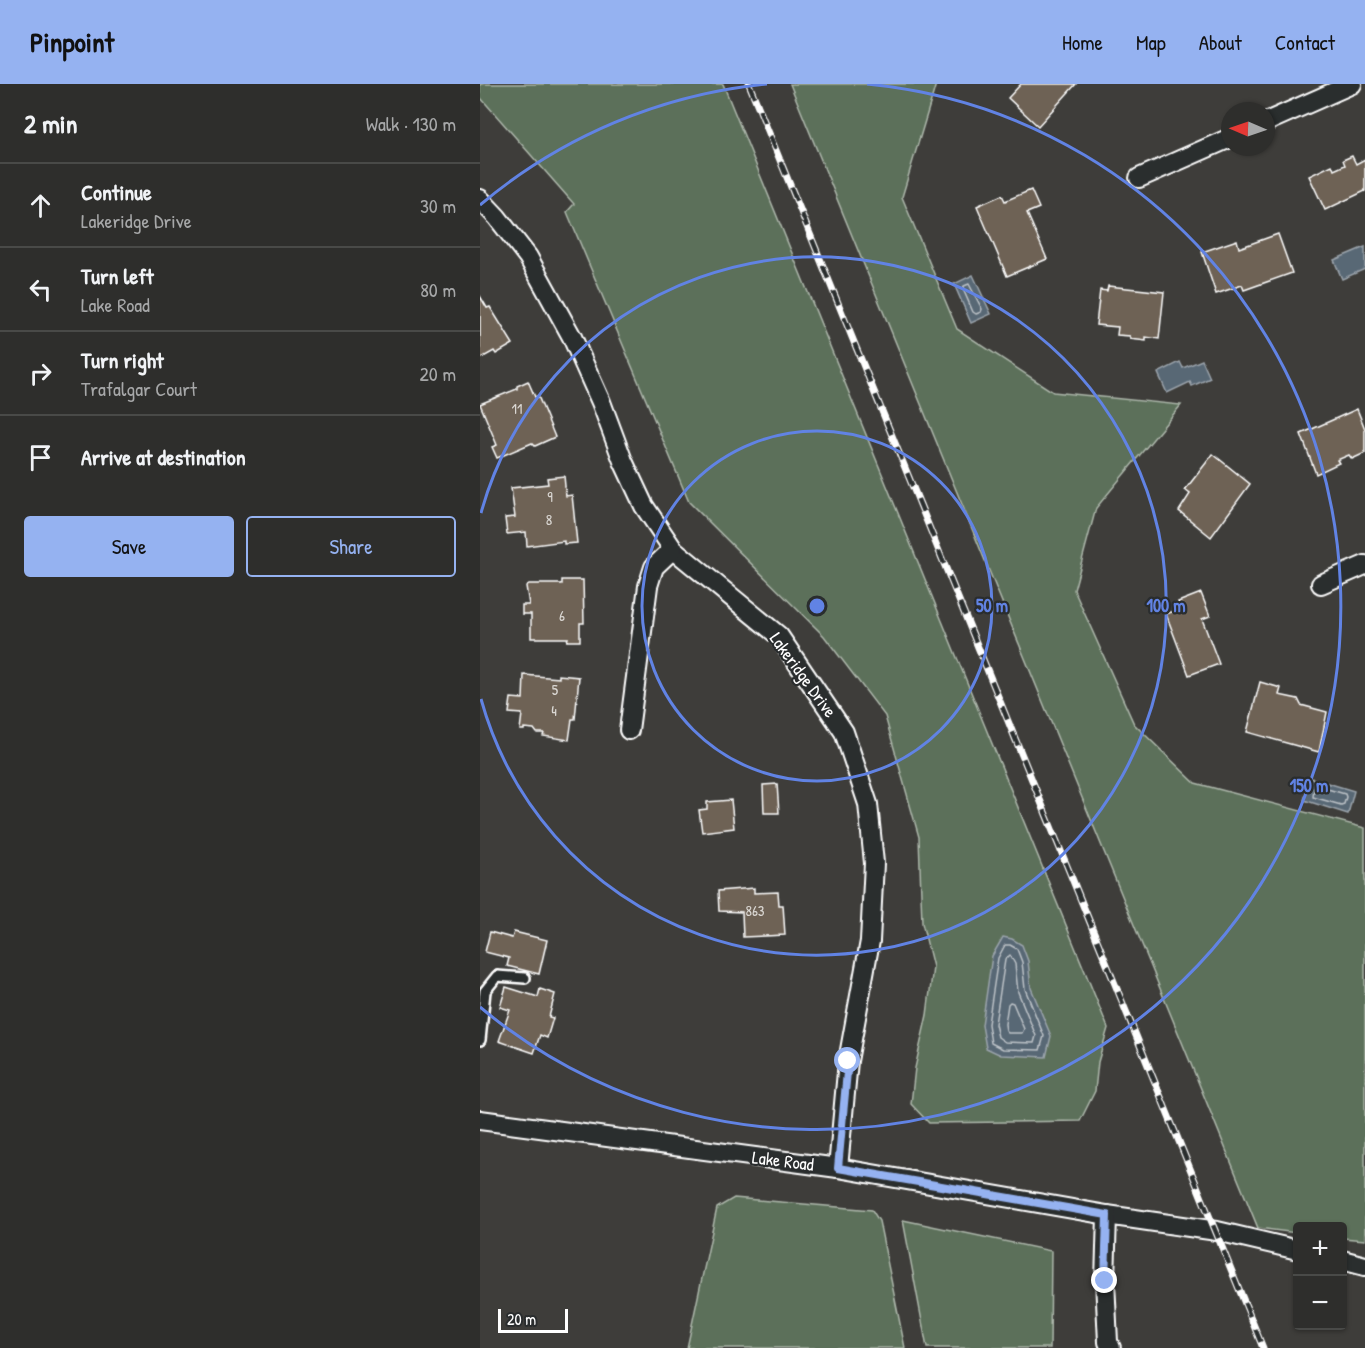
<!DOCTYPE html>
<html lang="en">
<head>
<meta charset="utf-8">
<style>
  body { margin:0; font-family:"Patrick Hand",sans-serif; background:#363634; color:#f1f3f6 }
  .controls { position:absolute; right:18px; bottom:18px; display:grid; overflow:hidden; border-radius:6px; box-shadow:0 2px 4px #0004 }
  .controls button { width:54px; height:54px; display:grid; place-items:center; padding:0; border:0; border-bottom:2px solid #494a48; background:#2e2e2c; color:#f1f3f6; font:30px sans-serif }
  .compass { position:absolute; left:741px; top:18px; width:54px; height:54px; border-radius:50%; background:#2e2e2c; box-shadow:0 2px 4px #0004; rotate:272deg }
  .scale { position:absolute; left:18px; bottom:15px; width:70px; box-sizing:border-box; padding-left:6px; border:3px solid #fff; border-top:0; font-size:16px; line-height:21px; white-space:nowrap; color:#fff; -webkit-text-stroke:4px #2a2d2e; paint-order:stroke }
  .stop { position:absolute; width:18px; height:18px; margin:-14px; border:4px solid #95b2f1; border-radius:50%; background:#fff }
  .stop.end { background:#95b2f1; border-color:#fff; box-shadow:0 2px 6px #0008 }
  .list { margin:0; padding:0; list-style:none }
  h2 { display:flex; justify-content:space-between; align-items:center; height:78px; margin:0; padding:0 24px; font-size:26px }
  h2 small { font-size:20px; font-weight:400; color:#a7a8a9 }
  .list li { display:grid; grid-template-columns:39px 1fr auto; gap:18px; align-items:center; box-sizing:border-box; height:84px; padding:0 24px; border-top:2px solid #494a48 }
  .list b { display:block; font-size:22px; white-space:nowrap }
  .list p { margin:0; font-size:20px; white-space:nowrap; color:#a7a8a9 }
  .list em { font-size:20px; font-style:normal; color:#a7a8a9 }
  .actions { display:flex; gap:12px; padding:18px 24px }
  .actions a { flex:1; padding:14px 0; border:2px solid #95b2f1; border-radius:6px; text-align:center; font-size:21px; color:#95b2f1 }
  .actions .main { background:#95b2f1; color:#111 }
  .icon { flex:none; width:33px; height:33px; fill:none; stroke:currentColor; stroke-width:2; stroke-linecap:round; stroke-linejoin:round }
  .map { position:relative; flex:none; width:885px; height:1264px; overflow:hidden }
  header { display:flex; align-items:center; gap:36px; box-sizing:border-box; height:84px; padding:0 30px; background:#95b2f1; color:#111 }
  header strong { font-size:28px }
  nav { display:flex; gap:33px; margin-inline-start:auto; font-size:21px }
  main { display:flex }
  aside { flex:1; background:#2e2e2c }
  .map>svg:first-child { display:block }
  .green { fill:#5c705a; stroke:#aeb8ac; stroke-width:1.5 }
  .water { fill:#596875; stroke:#9ba4ac; stroke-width:1.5 }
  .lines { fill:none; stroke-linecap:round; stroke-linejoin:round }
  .shore { stroke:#bdc3c8; stroke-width:1.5 }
  .building { fill:#6e6255; stroke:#fff; stroke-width:1.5 }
  .lane-casing { stroke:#fff; stroke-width:14 }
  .street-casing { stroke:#fff; stroke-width:22 }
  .lane { stroke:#2a2d2e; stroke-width:9 }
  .street { stroke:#2a2d2e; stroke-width:18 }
  .rail-casing { stroke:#fff; stroke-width:7 }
  .rail { stroke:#2a2d2e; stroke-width:4.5; stroke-dasharray:14; stroke-linecap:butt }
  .route { stroke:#95b2f1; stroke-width:8 }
  .ring { fill:none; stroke:#6183e4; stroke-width:3 }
  .labels { text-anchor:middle; stroke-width:4.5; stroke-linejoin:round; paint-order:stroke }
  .number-label { font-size:15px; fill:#dbd8d4 }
  .street-label { font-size:18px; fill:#fff; stroke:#2a2d2e }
  .centre { fill:#6183e4; stroke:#2a2d2e; stroke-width:3 }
  .ring-label { font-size:18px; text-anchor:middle; font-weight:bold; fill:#6183e4; stroke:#2a2d2e; stroke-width:4.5; stroke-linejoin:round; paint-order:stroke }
</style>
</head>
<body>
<header>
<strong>Pinpoint</strong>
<nav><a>Home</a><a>Map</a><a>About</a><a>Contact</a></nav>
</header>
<main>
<aside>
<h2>2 min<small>Walk · 130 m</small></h2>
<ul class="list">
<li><svg class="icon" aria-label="ahead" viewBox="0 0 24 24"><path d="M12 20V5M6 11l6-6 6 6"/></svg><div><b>Continue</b><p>Lakeridge Drive</p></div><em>30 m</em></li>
<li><svg class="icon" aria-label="left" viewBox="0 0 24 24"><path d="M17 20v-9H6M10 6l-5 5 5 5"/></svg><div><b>Turn left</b><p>Lake Road</p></div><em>80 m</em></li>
<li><svg class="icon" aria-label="right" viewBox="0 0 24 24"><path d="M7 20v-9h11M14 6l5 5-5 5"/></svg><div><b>Turn right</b><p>Trafalgar Court</p></div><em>20 m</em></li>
<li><svg class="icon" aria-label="arrive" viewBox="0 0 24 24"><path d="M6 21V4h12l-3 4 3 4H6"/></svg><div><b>Arrive at destination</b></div></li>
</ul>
<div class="actions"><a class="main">Save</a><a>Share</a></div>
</aside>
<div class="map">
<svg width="885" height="1264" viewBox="0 0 885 1264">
  <rect width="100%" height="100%" fill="#3e3d3a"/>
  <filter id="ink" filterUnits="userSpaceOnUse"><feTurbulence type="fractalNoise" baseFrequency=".0167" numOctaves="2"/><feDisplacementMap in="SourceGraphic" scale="12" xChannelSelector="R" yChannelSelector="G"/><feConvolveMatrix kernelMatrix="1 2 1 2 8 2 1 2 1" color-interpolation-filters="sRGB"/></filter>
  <g filter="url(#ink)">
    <!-- green -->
    <g class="green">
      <polygon points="0,0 243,0 628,944 618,978 615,1007 600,1037 449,1039 431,1020 435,984 447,931 453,883 442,839 439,753 405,632 344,552 209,418 87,128 94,120 0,13"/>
      <polygon points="310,0 456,0 422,113 477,245 573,308 701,321 616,424 594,506 654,640 715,699 885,744 885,1156 863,1154 862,1142 818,1142 817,1149 778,1144"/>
      <polygon points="254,1114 392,1126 399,1137 425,1264 207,1264 237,1124"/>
      <polygon points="423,1136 571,1167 570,1264 447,1264"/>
    </g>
    <!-- water -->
    <g class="water">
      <polygon points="885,163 885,185 862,195 854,176"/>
      <polygon points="493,191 511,230 491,239 474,200"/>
      <polygon points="722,276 730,294 712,302 710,298 687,309 678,289 700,278 703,284"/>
      <polygon points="831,694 874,707 868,730 824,716"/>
      <polygon points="523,853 532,855 542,861 548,877 551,904 571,952 566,973 521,971 506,964 502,941 512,872"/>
    </g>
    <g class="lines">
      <!-- shore -->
      <g class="shore">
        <polygon points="489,200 502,225 501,228 496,230 493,228 483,205 484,202"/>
        <polygon points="837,702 865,710 866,713 864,720 861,721 833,713 834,704"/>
        <polygon points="525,861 530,861 537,865 542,878 545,905 564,952 560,966 523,965 511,959 508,940 518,874"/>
        <polygon points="530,871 535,880 538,908 556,952 554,959 525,958 518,953 515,940 525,876"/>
        <polygon points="530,918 533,919 544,945 542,949 528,949 526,947 525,940 528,920"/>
      </g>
    </g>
    <!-- building -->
    <g class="building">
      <polygon points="541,0 596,0 558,42 528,14"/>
      <polygon points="872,72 876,80 885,75 885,107 845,126 829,92 852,81 854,86 865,81 863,76"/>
      <polygon points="551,106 559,124 547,129 567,175 527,192 497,122 522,111 525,117"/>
      <polygon points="798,150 812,189 764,206 762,201 736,210 722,168 757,156 759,164"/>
      <polygon points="628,202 684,208 679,255 666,253 666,257 650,255 650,252 637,251 638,243 616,241 620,206 627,207"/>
      <polygon points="0,212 7,224 10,223 33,260 16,270 14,267 0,275"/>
      <polygon points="48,297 55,313 58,312 75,353 55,362 52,359 17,374 12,363 17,361 0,320 37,305 37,302"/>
      <polygon points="877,325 885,345 885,369 872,375 869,371 857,376 859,379 836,390 821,350"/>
      <polygon points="733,370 770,400 731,453 699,427 710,410 705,406"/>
      <polygon points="84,392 86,412 92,411 97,459 84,460 84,457 47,462 46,448 27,450 25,434 35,433 31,404 68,400 67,394"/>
      <polygon points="82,496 103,496 104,539 100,539 100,557 87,557 88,554 51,554 51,530 42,530 42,521 49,521 46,502 49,500 82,500"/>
      <polygon points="721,509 730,532 722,535 739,580 709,591 686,530 700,525 698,518"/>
      <polygon points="44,591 79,594 79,591 99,593 95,635 92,635 89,656 63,652 64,649 57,649 54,645 44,644 44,646 40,646 42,630 29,629 31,614 43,615"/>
      <polygon points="780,598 801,604 799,611 818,615 821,621 847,628 839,668 767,648"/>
      <polygon points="297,700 299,729 284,729 283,701"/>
      <polygon points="251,716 254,744 222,748 219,726 227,725 227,718"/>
      <polygon points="274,804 274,809 298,808 299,821 303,821 305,851 263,853 262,828 239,827 238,807"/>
      <polygon points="10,848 32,854 34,848 67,856 59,890 27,882 29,874 5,868"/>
      <polygon points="26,903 58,913 60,905 75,910 69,933 73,934 67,954 60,951 54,969 19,957 30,926 20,923"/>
    </g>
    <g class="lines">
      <defs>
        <polyline id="lane" points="0,956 5,907 17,892 45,894"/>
        <g id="street">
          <polyline points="786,38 872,0"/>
          <polyline points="659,94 750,54"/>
          <polyline points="0,115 17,133 48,173 92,253 121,318 143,377 164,422 193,465 299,552 364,648 388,720 394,779 390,857 368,977 358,1084"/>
          <polyline points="841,500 885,481"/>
          <polyline points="149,646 168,502 174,483 193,465"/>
          <polyline points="0,1036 358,1084 627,1131 737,1147 818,1166"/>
          <polyline points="627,1131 625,1197 628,1258 631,1264"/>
          <polyline points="862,1176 885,1182"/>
        </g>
      </defs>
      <!-- lane casing -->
      <use href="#lane" class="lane-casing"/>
      <!-- street casing -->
      <use href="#street" class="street-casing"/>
      <!-- lane -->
      <use href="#lane" class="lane"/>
      <!-- street -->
      <use href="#street" class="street"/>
      <defs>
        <polyline id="rail" points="269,0 783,1264"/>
      </defs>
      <!-- rail casing -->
      <use href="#rail" class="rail-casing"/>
      <!-- rail -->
      <use href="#rail" class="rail"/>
    </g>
  </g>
  <g class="lines" filter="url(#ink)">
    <!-- route -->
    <polyline class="route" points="368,977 358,1084 627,1131 625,1197"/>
  </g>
  <!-- distance rings -->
  <g class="ring">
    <circle cx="337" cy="522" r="175"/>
    <path d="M1 429A349 349 0 1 1 1 615"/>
    <path d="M0 121A524 524 0 0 1 287 0M387 0A524 524 0 1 1 0 923"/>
  </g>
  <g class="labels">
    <!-- number labels -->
    <g class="number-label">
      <text x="37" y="330">11</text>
      <text x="70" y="418">9</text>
      <text x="69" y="441">8</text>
      <text x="82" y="537">6</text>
      <text x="75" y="611">5</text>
      <text x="74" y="632">4</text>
      <text x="275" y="832">863</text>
    </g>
    <!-- street labels -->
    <g class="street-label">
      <text transform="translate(323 591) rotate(54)" y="6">Lakeridge Drive</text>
      <text transform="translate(303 1077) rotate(7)" y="6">Lake Road</text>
    </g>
  </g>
  <circle cx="337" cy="522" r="9" class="centre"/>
  <g class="ring-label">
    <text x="512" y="528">50 m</text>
    <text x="686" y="528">100 m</text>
    <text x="829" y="708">150 m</text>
  </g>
</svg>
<div class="controls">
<button>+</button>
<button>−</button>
</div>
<svg class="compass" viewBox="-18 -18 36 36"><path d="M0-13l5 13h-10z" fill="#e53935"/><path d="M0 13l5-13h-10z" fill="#a7a8a9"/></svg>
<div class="scale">20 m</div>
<div class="stop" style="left:368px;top:977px"></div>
<div class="stop end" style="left:625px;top:1197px"></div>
</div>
</main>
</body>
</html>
